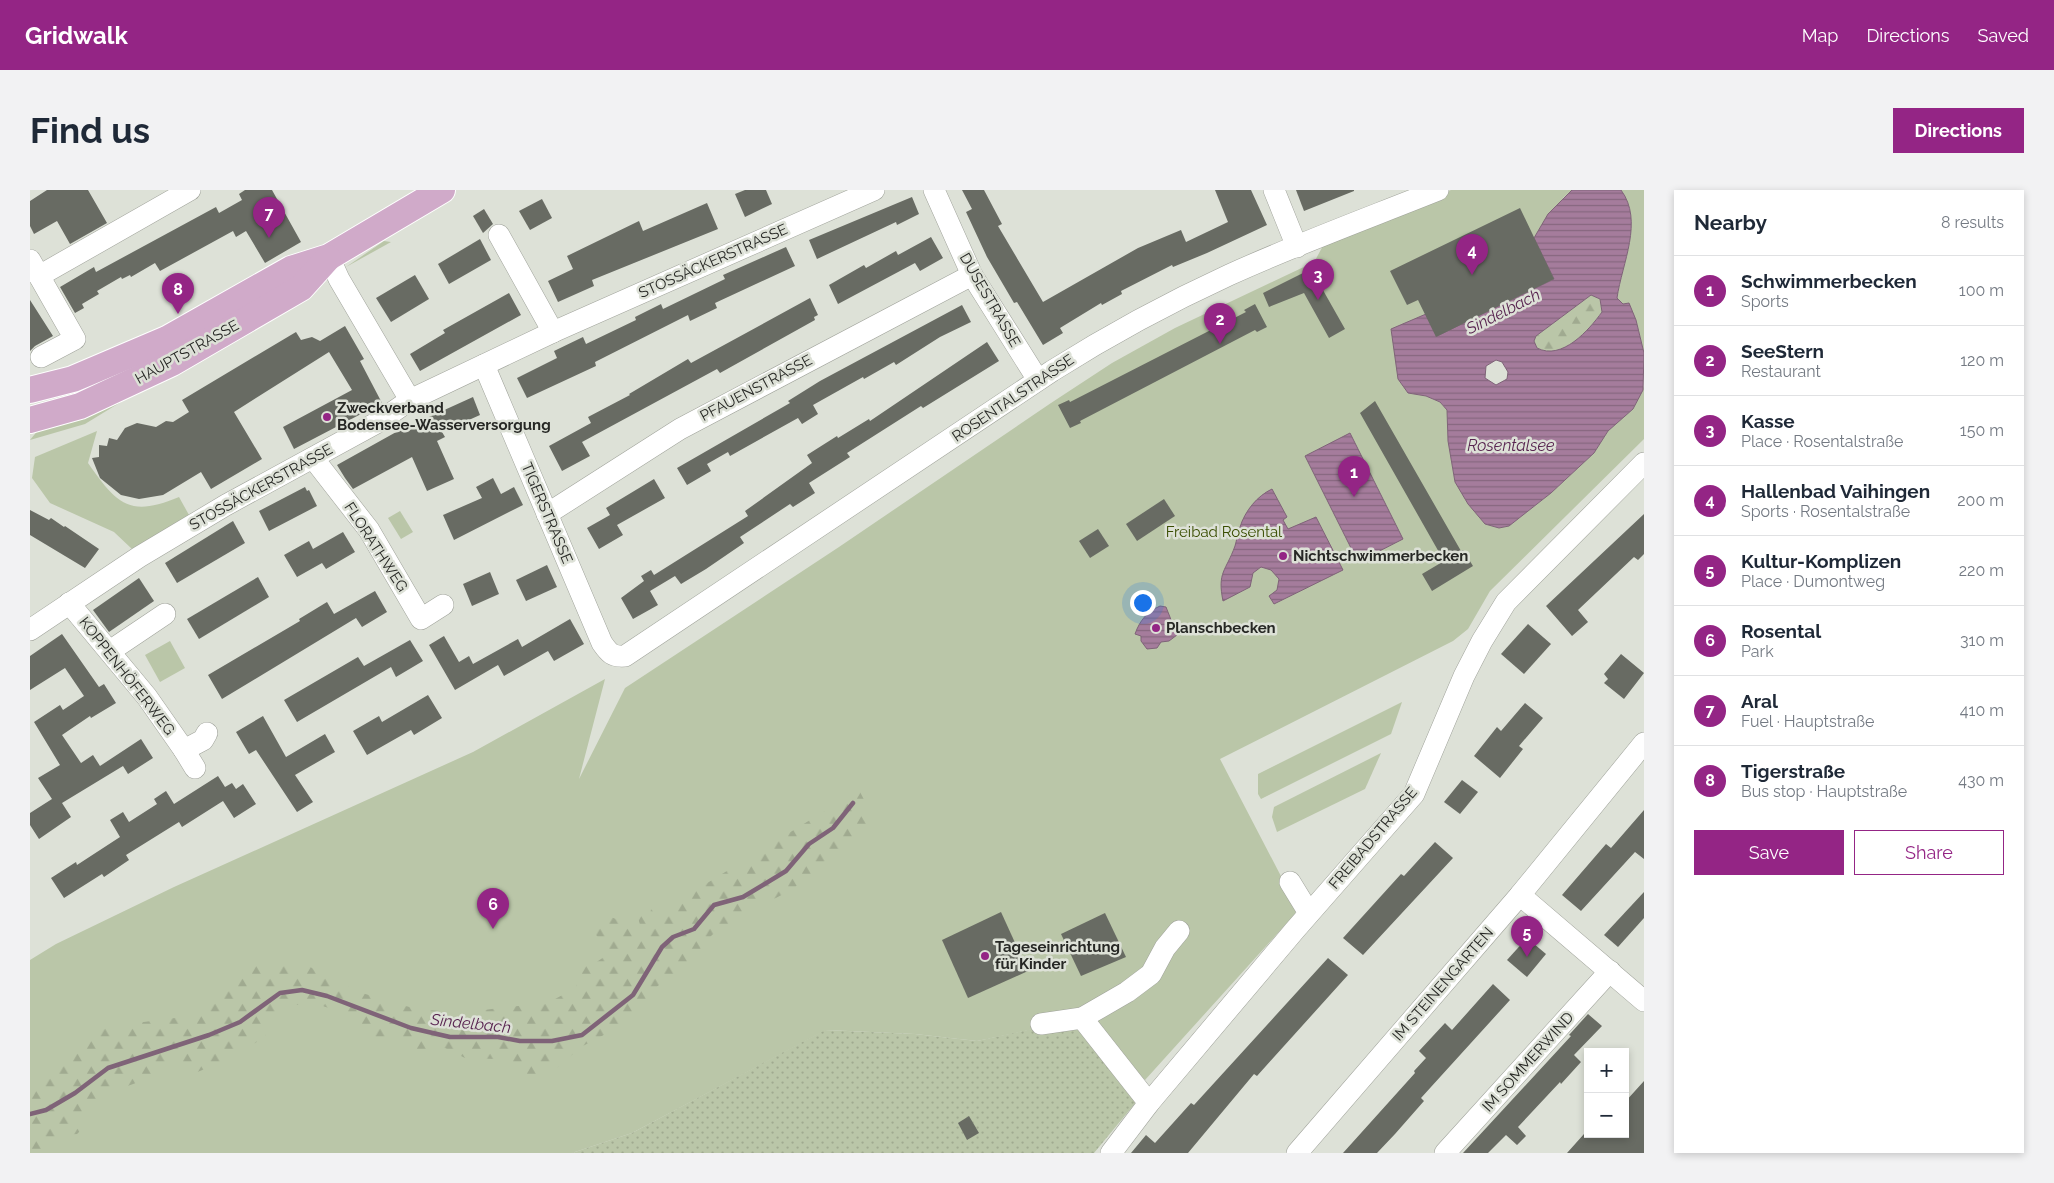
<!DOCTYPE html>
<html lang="en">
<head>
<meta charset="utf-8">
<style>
  body { margin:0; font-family:Raleway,sans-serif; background:#f2f2f3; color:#1f2937 }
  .controls { position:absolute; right:15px; bottom:15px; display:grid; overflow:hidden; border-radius:0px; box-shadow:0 2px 8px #0003 }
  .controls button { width:45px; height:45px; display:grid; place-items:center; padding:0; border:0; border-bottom:1px solid #e0e1e3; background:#fff; color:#1f2937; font:25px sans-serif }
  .you { position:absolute; left:1112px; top:412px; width:18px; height:18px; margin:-12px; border:4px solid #fff; border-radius:50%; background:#1a73e8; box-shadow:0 0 0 8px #1a73e833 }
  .badge { display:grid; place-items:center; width:32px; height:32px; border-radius:50%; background:#942585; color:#fff; font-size:16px; font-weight:700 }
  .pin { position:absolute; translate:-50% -41px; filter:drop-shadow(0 1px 2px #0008) }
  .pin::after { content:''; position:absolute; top:26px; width:18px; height:15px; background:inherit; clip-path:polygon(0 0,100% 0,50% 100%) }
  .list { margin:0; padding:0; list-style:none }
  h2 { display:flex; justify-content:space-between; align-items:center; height:65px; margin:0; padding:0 20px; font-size:21px }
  h2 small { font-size:16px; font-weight:400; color:#747a83 }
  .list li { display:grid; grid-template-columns:32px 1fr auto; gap:15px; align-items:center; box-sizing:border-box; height:70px; padding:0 20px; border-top:1px solid #e0e1e3 }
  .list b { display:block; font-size:19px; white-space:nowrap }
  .list p { margin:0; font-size:16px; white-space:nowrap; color:#747a83 }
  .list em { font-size:16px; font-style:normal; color:#747a83 }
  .actions { display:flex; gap:10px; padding:15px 20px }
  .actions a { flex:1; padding:11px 0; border:1px solid #942585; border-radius:0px; text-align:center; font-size:18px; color:#942585 }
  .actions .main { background:#942585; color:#fff }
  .map { position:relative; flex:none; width:1614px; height:963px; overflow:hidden; border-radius:0px }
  header { display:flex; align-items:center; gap:30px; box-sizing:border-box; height:70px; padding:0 25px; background:#942585; color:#fff }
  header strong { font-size:24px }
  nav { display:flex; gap:28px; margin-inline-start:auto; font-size:18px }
  .intro { display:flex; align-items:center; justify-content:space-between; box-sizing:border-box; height:120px; padding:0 30px }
  h1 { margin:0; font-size:35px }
  .button { padding:12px 22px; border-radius:0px; background:#942585; color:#fff; font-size:18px; font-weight:700 }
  main { display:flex; gap:30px; padding:0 30px }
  aside { flex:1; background:#fff; border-radius:0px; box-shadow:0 2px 8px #0003 }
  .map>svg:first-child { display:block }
  .green { fill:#bac6a8 }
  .forest { fill:url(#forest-firs) }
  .garden { fill:url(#garden-dots) }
  .water { fill:url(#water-rules); stroke:#7f6378; fill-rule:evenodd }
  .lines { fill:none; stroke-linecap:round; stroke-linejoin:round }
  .stream { stroke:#7f6378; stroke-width:4.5 }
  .building { fill:#686b63 }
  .minor-casing { stroke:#a0a39b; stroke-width:22 }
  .major-casing { stroke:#fff; stroke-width:28 }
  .minor { stroke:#fff; stroke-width:21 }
  .major { stroke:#d0aac9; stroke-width:26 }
  .poi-dot { fill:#942585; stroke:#dde1d7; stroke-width:2 }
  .labels { text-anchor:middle; stroke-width:5; stroke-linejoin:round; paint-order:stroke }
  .street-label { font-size:15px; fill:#272825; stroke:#dde1d7 }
  .poi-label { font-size:15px; font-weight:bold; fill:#272825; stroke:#dde1d7; text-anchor:start }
  .park-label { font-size:15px; fill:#394d00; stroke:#dde1d7 }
  .water-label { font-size:16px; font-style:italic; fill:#592551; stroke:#dde1d7 }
</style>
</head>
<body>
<header>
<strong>Gridwalk</strong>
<nav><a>Map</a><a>Directions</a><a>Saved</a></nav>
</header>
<div class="intro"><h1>Find us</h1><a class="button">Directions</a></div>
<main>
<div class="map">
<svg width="1614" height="963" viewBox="0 0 1614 963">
  <defs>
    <pattern id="forest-firs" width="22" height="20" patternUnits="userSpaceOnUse" patternTransform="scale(1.25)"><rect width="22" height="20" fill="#bac6a8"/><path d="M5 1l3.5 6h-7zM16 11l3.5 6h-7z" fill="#a0aa90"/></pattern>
    <pattern id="garden-dots" width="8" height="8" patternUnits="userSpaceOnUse" patternTransform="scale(1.25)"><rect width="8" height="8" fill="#bac6a8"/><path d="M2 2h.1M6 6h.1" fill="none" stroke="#a0aa90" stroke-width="1.8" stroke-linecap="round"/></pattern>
    <pattern id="water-rules" width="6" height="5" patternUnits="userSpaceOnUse" patternTransform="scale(1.25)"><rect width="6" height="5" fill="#a57c9c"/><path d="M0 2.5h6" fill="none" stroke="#86667f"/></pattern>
  </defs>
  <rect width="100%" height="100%" fill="#dde1d7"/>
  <!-- green -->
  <g class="green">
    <polygon points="1421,0 1542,0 1533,8 1524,89 1406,147 1378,203 1396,206 1410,212 1417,220 1418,251 1425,292 1455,334 1469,338 1479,336 1521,303 1564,263 1578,241 1603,219 1614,196 1614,249 1460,401 1438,439 1423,451 1190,569 1267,717 1265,724 1115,890 1057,828 947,851 885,844 796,840 602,943 542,963 0,963 0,770 26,754 144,697 443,562 575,489 549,589 595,498 809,357 1021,213 1082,173 1145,138 1278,75 1281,78 1295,52"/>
    <path d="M1591,0H1614V163L1606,130L1587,108C1592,73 1614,31 1591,0Z"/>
    <polygon points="354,51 361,52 316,77"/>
    <polygon points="104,204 55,234 0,250 9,239"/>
    <path d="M67,241L58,273C87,314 99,328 149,307L159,325L102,359L84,342L20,313L2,288L5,267Z"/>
    <polygon points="370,321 383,342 371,349 358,328"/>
    <polygon points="140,451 155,478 130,492 115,465"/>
    <polygon points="1372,512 1361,544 1231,609 1228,604 1228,584"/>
    <polygon points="1351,563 1335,599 1247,642 1242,627 1244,617"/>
  </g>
  <!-- forest -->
  <g class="forest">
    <path d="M1561,105L1570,109L1572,122C1559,140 1532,171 1507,158L1504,151L1506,146Z"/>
    <path d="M829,600L844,629L763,699L702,731L682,745L661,770L619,803L604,829L551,857L523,881L497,886L466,869L435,868L415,858L391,865L374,848L343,854L316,824L287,814L261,815L237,830L236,845L209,865L165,883L145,872L117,889L92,898L51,924L56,935L47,944L32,945L25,963H0V886L17,883L46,853L75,837L168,825L215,778L233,774L272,772L297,787L332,803L386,819L433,823L476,817L516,814L547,797L542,774L562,775L580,763L563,741L561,726C583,727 589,726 602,743L611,738L608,728L617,712L625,725Z"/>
  </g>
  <!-- garden -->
  <polygon class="garden" points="1052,828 1107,911 1064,963 542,963 602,943 795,840 885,844 947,851"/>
  <!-- water -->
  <g class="water">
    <path d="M1542,0H1591C1614,31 1592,73 1587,108L1593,114L1599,113L1606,130L1614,163L1613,200L1603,219L1578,241L1564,263L1521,303L1479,336L1469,338L1455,334L1438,314L1425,292L1418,251L1417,220L1410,212L1396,206L1378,203L1368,189L1361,139L1396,124L1407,146L1524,89L1504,48L1518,24ZM1561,105L1570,109L1572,122C1559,140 1532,171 1507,158L1504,151L1506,146ZM1466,170L1472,172L1478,182L1477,189L1466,195L1455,188L1456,176Z"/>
    <polygon points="1320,243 1373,349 1328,372 1275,266"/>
    <path d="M1242,299L1257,327L1253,330L1258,339L1286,327L1313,380L1244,414L1239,406L1247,400L1249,389L1241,380L1231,377L1223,383L1220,397L1193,411C1187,382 1196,381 1205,356C1207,350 1207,343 1210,337C1215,321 1227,306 1242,299Z"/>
    <path d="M1130,416L1136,417L1147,445L1139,451L1131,452L1127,458L1117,459L1111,451V446L1105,444C1110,430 1117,422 1130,416Z"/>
  </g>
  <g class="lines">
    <!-- stream -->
    <polyline class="stream" points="0,924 16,920 45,903 78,878 179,845 210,832 250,803 272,800 297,806 381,838 420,847 468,847 490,851 522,851 552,845 603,805 632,757 643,747 664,739 684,715 713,707 756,681 779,654 803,638 823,613"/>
  </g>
  <!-- building -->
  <g class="building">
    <polygon points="17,0 58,0 77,33 40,54 27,31 4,44 0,36 0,11"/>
    <polygon points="215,0 242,0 271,52 235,73 216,41 206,47 203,41 130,81 125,73 101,87 100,85 92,89 91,87 67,101 69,104 52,114 54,118 45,123 30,97 64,77 66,82 186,17 189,23 212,10 209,4"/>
    <polygon points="715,0 736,0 742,14 715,27 705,4"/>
    <polygon points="932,0 954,0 972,34 968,36 1013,112 1108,58 1151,40 1156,52 1198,32 1185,0 1221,0 1237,35 1177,63 1143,77 1142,75 1091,101 1092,104 1072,115 1071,113 1030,138 1033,143 1013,155 987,112 984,113 957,67 936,22 942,19"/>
    <polygon points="1266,0 1324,0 1324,1 1274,21"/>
    <polygon points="882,7 889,24 867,35 866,32 787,69 779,50"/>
    <polygon points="512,9 522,28 500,40 489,21"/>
    <polygon points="677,13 688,39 562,90 564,96 528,112 518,91 543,79 537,66 609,31 613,41"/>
    <polygon points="1490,18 1524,89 1406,147 1388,110 1377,115 1360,81"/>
    <polygon points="454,19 463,34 453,43 443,26"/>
    <polygon points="901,47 913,68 890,81 885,73 808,114 799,95 834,75 836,78 866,61 868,65"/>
    <polygon points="450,49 461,70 419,94 408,74"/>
    <polygon points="756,57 765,76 685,113 687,118 660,131 658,125 565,172 566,176 497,208 487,188 527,168 524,161 553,147 556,154 606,130 605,127 631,114 633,119 695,89 693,85"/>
    <polygon points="1281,79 1315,139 1299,148 1274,103 1239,117 1233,103"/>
    <polygon points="385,85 399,109 361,132 346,108"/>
    <polygon points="479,103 491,125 390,181 380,164 415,143 413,140"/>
    <polygon points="780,108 788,125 784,127 785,130 690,183 687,179 552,252 560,266 532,281 519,256 561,233 558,227 600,205 599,204 658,169 661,173"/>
    <polygon points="0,110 23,146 5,156 0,161"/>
    <polygon points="1225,114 1237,137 1227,142 1225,140 1050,231 1051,233 1040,238 1028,215 1039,210 1040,212 1216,122 1214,120"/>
    <polygon points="932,115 941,132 910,147 866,175 864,172 834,189 833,187 783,215 788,224 772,234 768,228 700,266 698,262 677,274 681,281 657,295 647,278 760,213 758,211 790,191"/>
    <polygon points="315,136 334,169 330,171 352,213 264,259 253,237 322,200 299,162 204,222 232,269 181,299 171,282 133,305 109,309 91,305 70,288 62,268 69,267 69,255 77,256 79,248 87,250 95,238 107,233 126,237 136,231 143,232 159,222 152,210 266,142 271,150 282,147 290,151"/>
    <polygon points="957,152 969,171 893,218 891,216 817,263 820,267 779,293 785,303 763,317 760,314 710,347 714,353 676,379 651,394 645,386 620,401 628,415 603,429 591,408 614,391 611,386 621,380 624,385 718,326 715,321 782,273 777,265 807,246 808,248 839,229 840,231"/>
    <polygon points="443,207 450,225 412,242 415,247 407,251 424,289 397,301 382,267 323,299 315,288 307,275 368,241"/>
    <polygon points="1345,211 1431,361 1433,360 1443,376 1402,401 1392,384 1414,371 1330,223"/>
    <polygon points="463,288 471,304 484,297 493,315 424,350 413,325 452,308 446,297"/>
    <polygon points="624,289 635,308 587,335 593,345 569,359 557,338 580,325 576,318"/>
    <polygon points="275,297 277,301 279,300 287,316 239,341 229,321"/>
    <polygon points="1134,309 1145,326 1107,351 1096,334"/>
    <polygon points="0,320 19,330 21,328 34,337 35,336 69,359 55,378 0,345"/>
    <polygon points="1614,324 1614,364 1608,370 1604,367 1548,420 1558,432 1542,446 1516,416"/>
    <polygon points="203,331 215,353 147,393 135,373"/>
    <polygon points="1068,339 1079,356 1060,368 1049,351"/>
    <polygon points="313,342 325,362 296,379 292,373 267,387 254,365 279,351 283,359"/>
    <polygon points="517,375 527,397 496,411 486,390"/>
    <polygon points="460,382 469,404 442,416 433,394"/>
    <polygon points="228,387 239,407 169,449 157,429"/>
    <polygon points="109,388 124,411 79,442 63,420"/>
    <polygon points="345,401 357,422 332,437 326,428 192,509 178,485 270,431 269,429 297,412 304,424"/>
    <polygon points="540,429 554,454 524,471 518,461 474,486 468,475 425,500 399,455 414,446 429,472 439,466 443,474 488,449 492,457"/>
    <polygon points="1498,434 1521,454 1494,484 1471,464"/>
    <polygon points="32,444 69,497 74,494 86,513 61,528 60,526 32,545 51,573 63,565 70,576 111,549 123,568 98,584 93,576 32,613 41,627 9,649 0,635 0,623 22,609 8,588 30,575 4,532 30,515 33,520 54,506 35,478 0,500 0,466"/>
    <polygon points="380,450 393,471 366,487 361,477 267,532 254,510 328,467 334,476"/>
    <polygon points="1591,464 1614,483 1594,509 1574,493 1578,489 1574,484"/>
    <polygon points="398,505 412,528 384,545 381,540 337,565 323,541 349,526 352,532"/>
    <polygon points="1495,513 1513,528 1489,556 1493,559 1470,588 1444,566 1467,537 1471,541"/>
    <polygon points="233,526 256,567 295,544 305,562 265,585 283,612 267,622 226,560 219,564 206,542"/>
    <polygon points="188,586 195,597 202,593 206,599 213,594 226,614 204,628 193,611 152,637 149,632 96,665 99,670 74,687 72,684 34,708 21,688 46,672 47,675 90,647 80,630 93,622 99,632 127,614 124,609 136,601 144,614"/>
    <polygon points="1432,590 1448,602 1430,624 1414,612"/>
    <polygon points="1614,620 1614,669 1605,662 1551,721 1532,705 1576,654 1581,658"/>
    <polygon points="1405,652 1423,668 1333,765 1313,748 1371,684 1374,686"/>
    <polygon points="1614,702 1614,728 1588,757 1574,745"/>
    <polygon points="971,722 998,781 938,808 912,750"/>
    <polygon points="1075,723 1096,767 1051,786 1031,744"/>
    <polygon points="1497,748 1516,764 1497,787 1477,770"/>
    <polygon points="1298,768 1318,785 1227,886 1224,884 1158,963 1101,963 1116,945 1125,953 1161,913 1164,915"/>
    <polygon points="1463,794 1480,810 1391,908 1394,911 1365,944 1347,963 1313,963 1385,883 1384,881 1396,868 1389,861 1415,833 1422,840"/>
    <polygon points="1558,824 1572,836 1544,865 1551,872 1531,894 1530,892 1488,937 1496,946 1487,955 1476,945 1458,963 1433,963 1541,846 1539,845"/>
    <polygon points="1614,891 1614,963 1537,963 1554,944 1595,944 1595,912"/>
    <polygon points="939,926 949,943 937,950 928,933"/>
  </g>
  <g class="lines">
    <defs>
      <g id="minor">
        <polyline points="904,0 942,85 1008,190"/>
        <polyline points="1244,0 1267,57"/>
        <polyline points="469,45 523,142"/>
        <polyline points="299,67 309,89 380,210"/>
        <polyline points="0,70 45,149 11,167"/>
        <polyline points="9,86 160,0"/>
        <path d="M454,175L572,453C579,463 582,467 595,466L1022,181C1079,145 1138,113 1199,85C1267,54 1338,28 1408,0"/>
        <polyline points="283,268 339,340 391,429 413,415"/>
        <polyline points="517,324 650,239 942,85"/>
        <polyline points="39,413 117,507 154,560 173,550 177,543"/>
        <polyline points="0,440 109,367 196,315 350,231 380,210 523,142 844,0"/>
        <polyline points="80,461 135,424"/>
        <polyline points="154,560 165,578"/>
        <polyline points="1260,692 1279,723"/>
        <polyline points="1490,705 1614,811"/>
        <polyline points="1052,828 1119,913"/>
        <polyline points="1011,834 1052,828 1097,802 1121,784 1135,758 1149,741"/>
        <polyline points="1081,963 1119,913 1264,741 1384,604 1434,486 1452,451 1476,412 1614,273"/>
        <polyline points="1267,963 1490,705 1614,553"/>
        <polyline points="1415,963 1580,781"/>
      </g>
      <g id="major">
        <polyline points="0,200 43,189 137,149 261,79 299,67 412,0"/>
        <polyline points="0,230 50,216 142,173 271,98 298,68"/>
      </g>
    </defs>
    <!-- minor casing -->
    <use href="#minor" class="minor-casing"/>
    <!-- major casing -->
    <use href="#major" class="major-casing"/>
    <!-- minor -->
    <use href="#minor" class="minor"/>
    <!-- major -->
    <use href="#major" class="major"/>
  </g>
  <!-- markers -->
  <g class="poi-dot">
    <circle cx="297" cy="227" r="5"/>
    <circle cx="1253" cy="366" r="5"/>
    <circle cx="1126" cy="438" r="5"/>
    <circle cx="955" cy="766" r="5"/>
  </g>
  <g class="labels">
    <!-- street labels -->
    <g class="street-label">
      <text transform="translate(683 71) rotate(-24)" y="5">STOSSÄCKERSTRASSE</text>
      <text transform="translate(960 110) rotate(60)" y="5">DUSESTRASSE</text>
      <text transform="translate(157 162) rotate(-29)" y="5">HAUPTSTRASSE</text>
      <text transform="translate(726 198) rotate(-28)" y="5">PFAUENSTRASSE</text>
      <text transform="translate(983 208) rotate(-34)" y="5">ROSENTALSTRASSE</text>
      <text transform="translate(231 297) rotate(-29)" y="5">STOSSÄCKERSTRASSE</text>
      <text transform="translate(517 323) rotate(67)" y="5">TIGERSTRASSE</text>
      <text transform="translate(346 357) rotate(57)" y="5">FLORATHWEG</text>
      <text transform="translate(97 486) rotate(52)" y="5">KOPPENHÖFERWEG</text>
      <text transform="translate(1343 648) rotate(-50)" y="5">FREIBADSTRASSE</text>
      <text transform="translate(1413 794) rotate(-49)" y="5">IM STEINENGARTEN</text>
      <text transform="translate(1498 872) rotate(-48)" y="5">IM SOMMERWIND</text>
    </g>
    <!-- poi labels -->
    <g class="poi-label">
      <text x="307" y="223">Zweckverband<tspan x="307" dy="17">Bodensee-Wasserversorgung</tspan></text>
      <text x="1263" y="371">Nichtschwimmerbecken</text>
      <text x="1136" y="443">Planschbecken</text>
      <text x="965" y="762">Tageseinrichtung<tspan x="965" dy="17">für Kinder</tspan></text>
    </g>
    <!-- park labels -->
    <g class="park-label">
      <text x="1194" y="347">Freibad Rosental</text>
    </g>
    <!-- water labels -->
    <g class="water-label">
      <text transform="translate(1473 121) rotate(-27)" y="6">Sindelbach</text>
      <text x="1481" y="261">Rosentalsee</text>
      <text transform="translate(441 833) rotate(6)" y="6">Sindelbach</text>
    </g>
  </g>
</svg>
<div class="controls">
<button>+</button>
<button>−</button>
</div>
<div class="you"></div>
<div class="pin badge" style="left:1324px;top:307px">1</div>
<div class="pin badge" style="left:1190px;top:154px">2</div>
<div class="pin badge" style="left:1288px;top:110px">3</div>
<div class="pin badge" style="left:1442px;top:85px">4</div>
<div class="pin badge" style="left:1497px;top:767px">5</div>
<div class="pin badge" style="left:463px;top:739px">6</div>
<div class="pin badge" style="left:239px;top:48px">7</div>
<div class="pin badge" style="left:148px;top:124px">8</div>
</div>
<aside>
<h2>Nearby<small>8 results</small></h2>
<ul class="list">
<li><span class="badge">1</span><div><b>Schwimmerbecken</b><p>Sports</p></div><em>100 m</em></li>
<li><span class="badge">2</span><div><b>SeeStern</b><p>Restaurant</p></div><em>120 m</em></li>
<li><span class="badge">3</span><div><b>Kasse</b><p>Place · Rosentalstraße</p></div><em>150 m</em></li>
<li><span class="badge">4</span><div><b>Hallenbad Vaihingen</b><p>Sports · Rosentalstraße</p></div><em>200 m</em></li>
<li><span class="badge">5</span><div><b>Kultur-Komplizen</b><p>Place · Dumontweg</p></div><em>220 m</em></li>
<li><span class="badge">6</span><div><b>Rosental</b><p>Park</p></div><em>310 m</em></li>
<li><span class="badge">7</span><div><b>Aral</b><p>Fuel · Hauptstraße</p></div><em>410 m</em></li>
<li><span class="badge">8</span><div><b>Tigerstraße</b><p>Bus stop · Hauptstraße</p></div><em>430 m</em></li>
</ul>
<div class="actions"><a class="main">Save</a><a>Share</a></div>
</aside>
</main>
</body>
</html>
